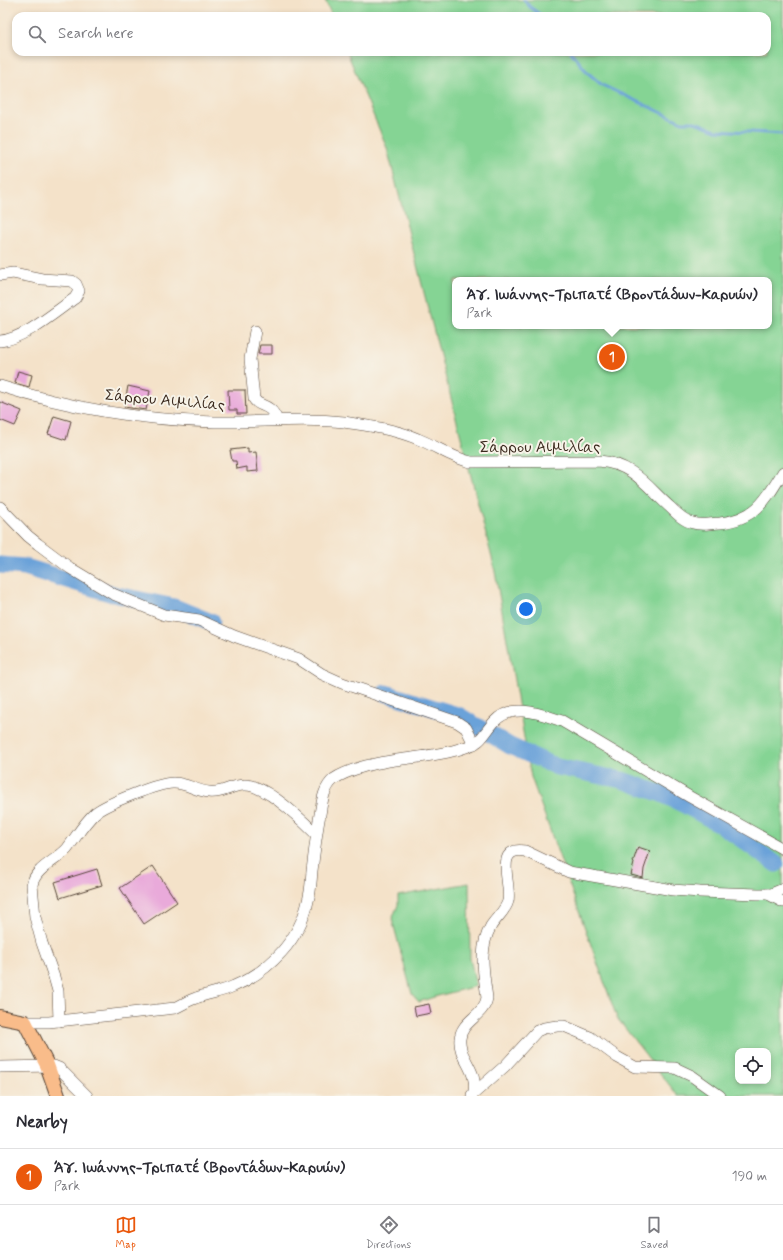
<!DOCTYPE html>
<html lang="en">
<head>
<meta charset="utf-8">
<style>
  body { margin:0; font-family:Mynerve,sans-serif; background:#f7f7f7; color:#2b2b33 }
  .controls { position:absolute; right:12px; bottom:12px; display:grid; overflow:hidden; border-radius:8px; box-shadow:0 2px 6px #0003 }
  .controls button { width:36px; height:36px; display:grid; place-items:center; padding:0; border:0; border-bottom:1px solid #e1e1e2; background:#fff; color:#2b2b33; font:20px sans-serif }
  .you { position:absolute; left:526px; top:609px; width:14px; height:14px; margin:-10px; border:3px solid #fff; border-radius:50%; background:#1a73e8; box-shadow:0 0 0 6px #1a73e833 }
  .badge { display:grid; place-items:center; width:26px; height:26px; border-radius:50%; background:#ea580c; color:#fff; font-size:13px; font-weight:700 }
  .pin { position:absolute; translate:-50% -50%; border:2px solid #fff; box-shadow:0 1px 4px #0006 }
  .popup { position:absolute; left:452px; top:277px; width:320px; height:52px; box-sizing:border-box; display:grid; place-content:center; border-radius:8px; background:#fff; filter:drop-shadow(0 1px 3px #0005); font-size:13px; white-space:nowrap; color:#7c7c81 }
  .popup b { font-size:15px; color:#2b2b33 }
  .popup::after { content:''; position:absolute; left:50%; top:100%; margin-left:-8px; border:8px solid transparent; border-top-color:#fff }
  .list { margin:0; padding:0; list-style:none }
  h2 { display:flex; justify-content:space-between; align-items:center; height:52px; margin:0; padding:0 16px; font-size:17px }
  h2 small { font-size:13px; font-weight:400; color:#7c7c81 }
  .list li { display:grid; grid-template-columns:26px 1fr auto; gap:12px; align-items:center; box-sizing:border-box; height:56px; padding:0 16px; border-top:1px solid #e1e1e2 }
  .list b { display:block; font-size:15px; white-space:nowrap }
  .list p { margin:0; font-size:13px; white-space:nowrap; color:#7c7c81 }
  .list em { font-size:13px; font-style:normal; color:#7c7c81 }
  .icon { flex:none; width:22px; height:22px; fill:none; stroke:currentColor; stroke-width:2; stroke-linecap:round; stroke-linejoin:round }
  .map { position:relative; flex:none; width:783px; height:1096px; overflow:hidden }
  .search { position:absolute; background:#fff; box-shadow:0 2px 6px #0003; left:12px; right:12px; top:12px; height:44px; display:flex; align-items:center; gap:10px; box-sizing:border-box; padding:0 14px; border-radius:12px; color:#7c7c81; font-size:15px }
  .sheet { height:108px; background:#fff }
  nav { display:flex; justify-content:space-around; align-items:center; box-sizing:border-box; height:56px; border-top:1px solid #e1e1e2; background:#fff; font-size:11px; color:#7c7c81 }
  nav a { display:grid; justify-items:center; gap:2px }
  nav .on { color:#ea580c }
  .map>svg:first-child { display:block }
  .green { fill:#85d494; stroke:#607f59; fill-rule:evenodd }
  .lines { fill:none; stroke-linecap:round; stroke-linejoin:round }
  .stream { stroke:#6ba2d9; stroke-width:3 }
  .river { stroke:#6ba2d9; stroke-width:17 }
  .building { fill:#e9aada }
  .minor-casing { stroke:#574638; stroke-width:12 }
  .major-casing { stroke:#574638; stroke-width:16 }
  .minor { stroke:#fff; stroke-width:11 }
  .major { stroke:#f9bc8a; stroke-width:14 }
  .labels { text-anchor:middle; stroke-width:4; stroke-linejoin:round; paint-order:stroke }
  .street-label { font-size:16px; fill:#3b2a1e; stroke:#f7f3e8 }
</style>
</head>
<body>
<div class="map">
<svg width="783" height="1096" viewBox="0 0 783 1096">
  <rect width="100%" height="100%" fill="#f7f3e8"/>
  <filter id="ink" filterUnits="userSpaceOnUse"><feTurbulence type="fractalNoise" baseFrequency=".025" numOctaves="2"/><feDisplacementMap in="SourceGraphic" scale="8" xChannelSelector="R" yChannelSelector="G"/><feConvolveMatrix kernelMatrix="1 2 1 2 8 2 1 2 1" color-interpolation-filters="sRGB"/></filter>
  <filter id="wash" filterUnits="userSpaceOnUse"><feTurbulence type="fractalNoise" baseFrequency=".012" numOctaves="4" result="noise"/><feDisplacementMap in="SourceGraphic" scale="16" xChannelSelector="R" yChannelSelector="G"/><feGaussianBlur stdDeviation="0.9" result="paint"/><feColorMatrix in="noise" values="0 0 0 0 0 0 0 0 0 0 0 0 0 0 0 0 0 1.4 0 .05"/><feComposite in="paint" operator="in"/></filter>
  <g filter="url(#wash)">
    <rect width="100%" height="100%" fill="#f4e2c9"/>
    <!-- green -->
    <g class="green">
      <path d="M325,0H783V1096H678L617,1018L531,777L494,566L387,148L347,52H767V16H332ZM455,280H769V326H455ZM738,1051H768V1081H738Z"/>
      <polygon points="469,883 470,958 476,986 434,997 419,1002 412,994 392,919 398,905 398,896"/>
    </g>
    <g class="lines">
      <!-- stream -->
      <g class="stream">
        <polyline points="524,0 530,7 542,16"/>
        <polyline points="571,52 587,72 602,85 682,122 695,122 716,130 783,134"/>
      </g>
      <!-- river -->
      <g class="river">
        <polyline points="0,565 25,567 113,594 174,607 211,622"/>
        <polyline points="385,693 460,716 510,746 557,767 622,780 662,794 683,804 723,826 776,864"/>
      </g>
    </g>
    <g id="blocks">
      <!-- building -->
      <g class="building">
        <polygon points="260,345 272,345 272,354 258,354"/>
        <polygon points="18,371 32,375 29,387 15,383"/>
        <polygon points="128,386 150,391 146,410 124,407"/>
        <polygon points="228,390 245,390 246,414 237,414 237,410 229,410"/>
        <polygon points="0,402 22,411 15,426 0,420"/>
        <polygon points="54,416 71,421 66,440 48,434"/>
        <polygon points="248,448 248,453 256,452 258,471 247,472 247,467 237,469 236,461 232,461 230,450"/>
        <polygon points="638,847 650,851 644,869 643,878 631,875 634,863 633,862"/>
        <polygon points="153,866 177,902 144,924 120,888"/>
        <polygon points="97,869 102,885 60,898 55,882"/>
        <polygon points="429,1004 431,1013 416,1016 414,1007"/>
      </g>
    </g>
  </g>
  <g filter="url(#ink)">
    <use href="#blocks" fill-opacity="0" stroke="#574638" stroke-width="1"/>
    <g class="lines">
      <defs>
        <g id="minor">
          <path d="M0,275L13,273L42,279L72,281L76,284L79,291L75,298C55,312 24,339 0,341"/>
          <path d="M255,331L250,359L254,399C259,408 270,402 277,420"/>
          <path d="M0,386C69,408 142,420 214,422C258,423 301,417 344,422C369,426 395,429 418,439C436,446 452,458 471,462L599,461C634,464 647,487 671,508C677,514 684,521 693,523C702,526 711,523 720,523C756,519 766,500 783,472"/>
          <polyline points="0,507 28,536 38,544 70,568 113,594 164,615 199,620 234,636 299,659 322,674 342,683 457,722 466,728 474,744"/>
          <polyline points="768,894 783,902"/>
          <path d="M59,1021L58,991L54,977L42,943L35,917L32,885C35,868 56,861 67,849C76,837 84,823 95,813C106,804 160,782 174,783C186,783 197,791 209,792C222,794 232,785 244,785C265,784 302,820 316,834"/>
          <path d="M25,1022H49L175,1008C182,1005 189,1000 196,998C209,993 222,992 234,986C270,971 300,939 308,901C311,891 311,881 312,871C314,854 316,837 319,820C322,805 322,789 334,779C343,773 352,770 362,767C395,757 430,759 463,748C483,742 481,737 494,722C512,702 541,714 562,721L690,797L783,849"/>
          <polyline points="0,1067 54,1066 59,1068 87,1096"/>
          <path d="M474,1092C478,1069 458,1058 460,1039C461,1021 484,1016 487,998C484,974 478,949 491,926C496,918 506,910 508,901C512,885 493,846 525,851L569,872L673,890L700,892L758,894H771L783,889"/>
          <polyline points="472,1095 505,1066 537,1031 544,1028 557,1026 564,1026 590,1037 617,1057 635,1067 675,1068 692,1076 720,1096"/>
        </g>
        <polyline id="major" points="0,1017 25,1022 47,1065 58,1096"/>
      </defs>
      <!-- minor casing -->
      <use href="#minor" class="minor-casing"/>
      <!-- major casing -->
      <use href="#major" class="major-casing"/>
      <!-- minor -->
      <use href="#minor" class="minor"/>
      <!-- major -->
      <use href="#major" class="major"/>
    </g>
  </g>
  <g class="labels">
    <!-- street labels -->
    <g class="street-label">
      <text transform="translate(165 399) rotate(5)" y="6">Σάρρου Αιμιλίας</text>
      <text x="540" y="452">Σάρρου Αιμιλίας</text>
    </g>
  </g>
</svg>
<div class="controls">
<button><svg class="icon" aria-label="locate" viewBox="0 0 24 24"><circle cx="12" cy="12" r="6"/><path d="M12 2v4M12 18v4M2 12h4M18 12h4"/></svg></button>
</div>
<div class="you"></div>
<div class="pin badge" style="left:612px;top:357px">1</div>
<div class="popup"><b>Άγ. Ιωάννης-Τριπατέ (Βροντάδων-Καρυών)</b>Park</div>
<div class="search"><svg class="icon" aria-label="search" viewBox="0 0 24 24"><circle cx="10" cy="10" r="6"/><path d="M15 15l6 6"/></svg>Search here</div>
</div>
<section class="sheet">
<h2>Nearby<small></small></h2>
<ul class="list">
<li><span class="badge">1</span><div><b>Άγ. Ιωάννης-Τριπατέ (Βροντάδων-Καρυών)</b><p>Park</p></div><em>190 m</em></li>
</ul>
</section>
<nav>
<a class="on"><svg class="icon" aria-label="map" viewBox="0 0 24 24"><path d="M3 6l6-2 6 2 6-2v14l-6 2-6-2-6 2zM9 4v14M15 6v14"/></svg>Map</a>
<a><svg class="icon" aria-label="directions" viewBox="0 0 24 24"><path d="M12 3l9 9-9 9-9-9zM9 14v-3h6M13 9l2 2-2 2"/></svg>Directions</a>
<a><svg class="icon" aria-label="saved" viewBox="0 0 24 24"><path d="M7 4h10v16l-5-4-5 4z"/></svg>Saved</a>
</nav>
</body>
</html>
